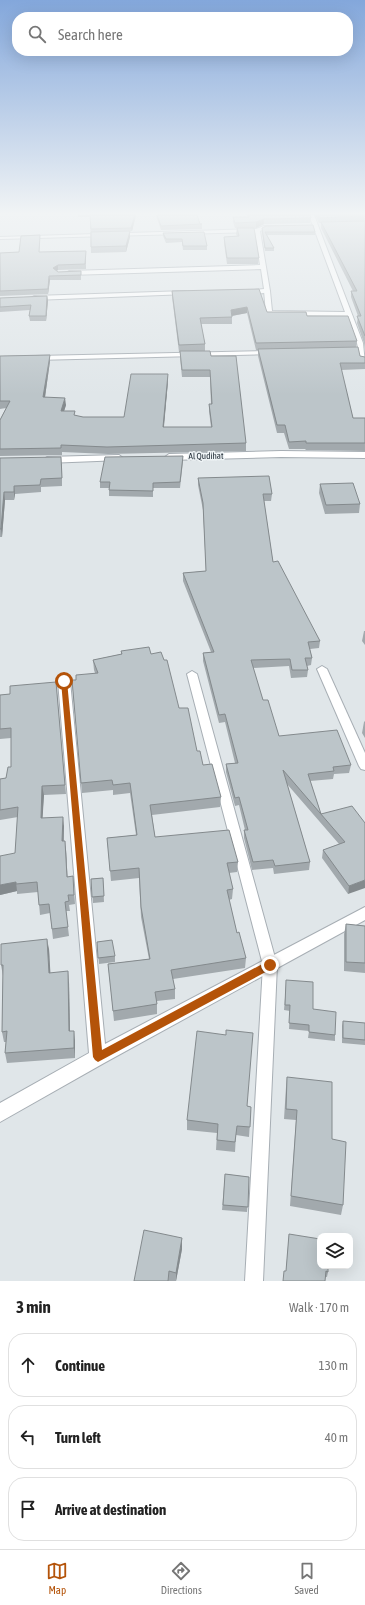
<!DOCTYPE html>
<html lang="en">
<head>
<meta charset="utf-8">
<style>
  body { margin:0; font-family:"Asap Condensed",sans-serif; background:#f6f6f6; color:#222 }
  .controls { position:absolute; right:12px; bottom:12px; display:grid; overflow:hidden; border-radius:8px; box-shadow:0 4px 16px #0002 }
  .controls button { width:36px; height:36px; display:grid; place-items:center; padding:0; border:0; border-bottom:1px solid #e0e0e0; background:#fff; color:#222; font:20px sans-serif }
  .stop { position:absolute; width:12px; height:12px; margin:-9px; border:3px solid #b45309; border-radius:50%; background:#fff }
  .stop.end { background:#b45309; border-color:#fff; box-shadow:0 1px 4px #0008 }
  .list { margin:0; padding:0; list-style:none }
  h2 { display:flex; justify-content:space-between; align-items:center; height:52px; margin:0; padding:0 16px; font-size:17px }
  h2 small { font-size:13px; font-weight:400; color:#767676 }
  .list li { display:grid; grid-template-columns:26px 1fr auto; gap:12px; align-items:center; box-sizing:border-box; height:64px; margin:0 8px 8px; padding:0 8px; border:1px solid #e0e0e0; border-radius:16px }
  .list b { display:block; font-size:15px; white-space:nowrap }
  .list em { font-size:13px; font-style:normal; color:#767676 }
  .icon { flex:none; width:22px; height:22px; fill:none; stroke:currentColor; stroke-width:2; stroke-linecap:round; stroke-linejoin:round }
  .map { position:relative; flex:none; width:365px; height:1281px; overflow:hidden }
  .search { position:absolute; background:#fff; box-shadow:0 4px 16px #0002; left:12px; right:12px; top:12px; height:44px; display:flex; align-items:center; gap:10px; box-sizing:border-box; padding:0 14px; border-radius:16px; color:#767676; font-size:15px }
  .sheet { height:268px; background:#fff }
  nav { display:flex; justify-content:space-around; align-items:center; box-sizing:border-box; height:56px; border-top:1px solid #e0e0e0; background:#fff; font-size:11px; color:#767676 }
  nav a { display:grid; justify-items:center; gap:2px }
  nav .on { color:#b45309 }
  .map>svg:first-child { display:block }
  .lines { fill:none; stroke-linecap:round; stroke-linejoin:round }
  .service-casing { stroke:#a7aeb4; stroke-width:2 }
  .minor-casing { stroke:#a7aeb4; stroke-width:2 }
  .tertiary-casing { stroke:#a7aeb4; stroke-width:2 }
  .service { fill:#fff; fill-rule:evenodd }
  .minor { fill:#fff; fill-rule:evenodd }
  .tertiary { fill:#fff; fill-rule:evenodd }
  .wall { fill:#a2a9ad }
  .shaded-wall { fill:#848a8d }
  .building { fill:#bcc5c9; stroke:#848a8d }
  .route { fill:#b45309 }
  .labels { text-anchor:middle; stroke-width:3; stroke-linejoin:round; paint-order:stroke }
  .far-street-label { font-size:9px; fill:#222d37; stroke:#eff4f6 }
</style>
</head>
<body>
<div class="map">
<svg width="365" height="1281" viewBox="0 0 365 1281">
  <rect width="100%" height="100%" fill="#e0e6e9"/>
  <g class="lines">
    <defs>
      <g id="service">
        <path d="M264,226H277L279,227C274,230 266,228 260,231L270,291C264,294 251,295 245,292L246,291L264,289L261,269L69,275L66,273L69,271L260,265L255,232L0,239V237L256,229Z"/>
        <polygon points="186,291 189,293 188,294 34,300 31,298 34,296"/>
        <polygon points="270,351 272,352 272,354 36,360 33,358 36,356"/>
        <polygon points="322,666 327,669 365,753 365,770 361,769 359,766 317,669"/>
        <polygon points="192,671 197,674 277,965 263,1281 245,1281 263,965 187,674"/>
      </g>
      <g id="minor">
        <polygon points="309,215 314,215 363,343 365,364 361,362 357,343 346,316 269,315 266,313 264,291 267,289 270,291 272,311 345,312"/>
        <polygon points="64,677 68,678 70,681 105,1044 365,907 365,920 104,1063 0,1122 0,1103 89,1053 58,681 60,678"/>
      </g>
      <g id="tertiary">
        <polygon points="281,451 365,452 365,458 281,457 169,460 165,457 169,454"/>
        <polygon points="119,455 123,458 122,460 47,463 43,460 47,457"/>
      </g>
    </defs>
    <!-- service casing -->
    <use href="#service" class="service-casing"/>
    <!-- minor casing -->
    <use href="#minor" class="minor-casing"/>
    <!-- tertiary casing -->
    <use href="#tertiary" class="tertiary-casing"/>
    <!-- service -->
    <use href="#service" class="service"/>
    <!-- minor -->
    <use href="#minor" class="minor"/>
    <!-- tertiary -->
    <use href="#tertiary" class="tertiary"/>
  </g>
  <!-- wall -->
  <g class="wall">
    <polygon points="78,215 136,215 132,231 130,231 130,237 126,252 91,253 90,217 78,217"/>
    <polygon points="156,215 197,215 200,224 202,224 202,229 161,230"/>
    <polygon points="247,215 310,215 311,218 310,223 264,224 256,228 235,228 233,222 233,217 247,217"/>
    <polygon points="315,215 365,215 365,349 364,343 357,323 358,316 351,297 351,291 353,291 321,228 321,223 319,223"/>
    <polygon points="237,228 259,258 258,264 227,264 224,243 224,237 237,236 236,234"/>
    <polygon points="262,228 315,232 315,235 267,235 274,248 274,251 265,251 262,232"/>
    <polygon points="163,233 207,246 207,250 183,250 182,242 166,243 163,236"/>
    <polygon points="40,235 39,252 86,251 86,269 58,270 56,271 58,272 81,271 81,280 50,280 48,294 0,296 0,253 19,252"/>
    <polygon points="172,291 267,312 307,316 357,341 356,347 360,356 365,357 365,369 341,370 353,418 365,418 365,451 306,450 305,449 289,449 284,433 277,433 258,356 258,350 256,350 247,313 232,316 232,324 201,324 205,344 205,351 211,356 246,443 246,451 108,454 62,452 62,455 0,456 0,420 6,408 0,409 0,356 50,355 50,361 45,397 66,405 64,411 76,416 83,417 124,417 168,374 168,381 164,427 211,427 209,411 209,404 211,404 210,377 182,377 180,358 180,352 179,352 172,297"/>
    <polygon points="47,296 48,301 46,321 30,321 29,316 30,310 0,312 0,298"/>
    <polygon points="0,458 62,464 62,486 41,487 41,492 15,494 14,500 5,500 2,537 0,537"/>
    <polygon points="183,461 180,488 153,488 153,497 109,496 109,488 100,488 100,482"/>
    <polygon points="198,478 272,494 271,501 264,501 273,562 320,641 319,648 310,649 312,658 311,665 307,666 308,670 307,677 291,678 289,666 253,668 263,700 279,736 351,765 349,773 334,774 333,779 310,781 321,814 365,823 348,894 322,858 323,850 339,844 287,784 310,862 309,870 274,874 273,868 252,870 244,838 244,830 245,830 239,805 235,806 226,772 226,764 235,763 225,722 219,723 203,661 203,653 211,652 183,581 183,573 206,571 203,510 198,485"/>
    <polygon points="320,484 360,504 359,513 325,514 319,493"/>
    <polygon points="364,631 365,631 365,645 362,641"/>
    <polygon points="121,651 151,654 179,708 203,765 221,797 220,807 152,815 155,837 238,862 237,872 229,873 233,889 232,899 229,900 237,933 246,958 245,968 173,979 175,989 175,999 157,1001 157,1014 114,1021 108,964 149,959 141,917 139,878 111,881 107,838 136,835 130,793 113,795 113,790 82,793 72,680 76,680 95,673 94,670 93,660 121,654"/>
    <polygon points="56,682 66,794 44,795 42,818 64,826 64,841 66,850 67,877 73,876 75,904 69,905 70,911 66,911 69,936 53,939 50,913 40,915 38,892 17,894 17,891 0,895 15,853 18,817 0,820 0,779 6,778 11,767 11,738 0,739 0,695 10,694"/>
    <polygon points="365,721 365,738 362,733 364,722"/>
    <polygon points="103,878 104,902 93,903 91,879"/>
    <polygon points="346,924 365,926 365,973 344,971 344,934"/>
    <polygon points="97,942 115,956 115,962 99,964"/>
    <polygon points="49,949 50,973 69,982 70,1031 75,1041 75,1058 7,1063 5,1053 6,1042 4,1042 2,1032 3,976 1,965"/>
    <polygon points="286,985 313,1009 335,1035 335,1041 308,1038 309,1031 289,1029 290,1011 284,1010"/>
    <polygon points="343,1021 365,1023 365,1045 342,1043 342,1026"/>
    <polygon points="287,1077 332,1139 343,1205 341,1215 290,1206 296,1120 284,1119 286,1087"/>
    <polygon points="247,1106 251,1107 249,1137 236,1135 235,1152 216,1150 217,1133 187,1130 187,1120"/>
    <polygon points="225,1174 249,1177 247,1212 222,1210"/>
    <polygon points="289,1234 328,1272 327,1277 286,1271"/>
    <polygon points="182,1238 182,1249 176,1281 134,1281"/>
  </g>
  <!-- shaded-wall -->
  <g class="shaded-wall">
    <polygon points="135,215 136,215 132,231 131,228"/>
    <polygon points="264,219 264,224 256,228 256,222"/>
    <polygon points="130,231 130,237 126,252 126,246"/>
    <polygon points="58,265 58,270 54,273 53,268"/>
    <polygon points="49,276 50,280 48,294 48,289"/>
    <polygon points="47,296 48,301 46,321 46,316"/>
    <polygon points="247,307 247,313 231,316 231,310"/>
    <polygon points="50,355 50,361 44,404 43,397"/>
    <polygon points="168,374 168,381 163,435 163,427"/>
    <polygon points="65,398 66,405 62,418 61,411"/>
    <polygon points="14,486 15,494 14,500"/>
    <polygon points="4,492 5,500 2,537 1,529"/>
    <polygon points="42,786 44,795 42,828 41,818"/>
    <polygon points="63,817 64,826 63,851 62,841"/>
    <polygon points="65,841 66,850 68,886 67,877"/>
    <polygon points="365,880 365,888 348,894 349,886"/>
    <polygon points="16,882 17,891 0,895 0,885"/>
    <polygon points="47,939 49,949 51,983 49,973"/>
    <polygon points="68,971 69,982 70,1041 69,1031"/>
    <polygon points="74,1031 75,1041 75,1058 74,1048"/>
    <polygon points="182,1238 182,1249 176,1281 176,1273"/>
  </g>
  <!-- building -->
  <g class="building">
    <polygon points="90,215 135,215 131,228 91,229"/>
    <polygon points="157,215 197,215 200,224 202,224 161,226"/>
    <polygon points="248,215 310,215 311,218 264,219 256,222 235,223 233,217 249,217"/>
    <polygon points="318,215 365,215 365,216 319,218"/>
    <polygon points="365,221 365,336 357,316 361,316 351,291 357,291 321,222"/>
    <polygon points="313,225 315,232 265,232 274,248 265,248 262,228 266,226"/>
    <polygon points="237,228 254,228 259,258 227,258 224,237 239,236"/>
    <polygon points="130,231 126,246 91,247 91,232"/>
    <polygon points="204,232 207,246 183,246 182,239 166,239 163,233"/>
    <polygon points="40,235 39,252 86,251 85,264 58,265 53,268 58,272 81,271 81,275 49,276 48,289 0,291 0,253 19,252 21,236"/>
    <polygon points="259,289 267,312 306,312 307,316 348,316 357,341 256,343 247,307 231,310 232,317 200,318 205,344 179,345 172,291"/>
    <polygon points="47,296 46,316 29,316 31,305 0,307 0,298"/>
    <polygon points="358,347 360,356 365,357 365,363 340,363 353,418 365,418 365,443 306,443 306,441 289,442 285,425 277,425 258,349"/>
    <polygon points="180,351 210,351 211,356 236,356 246,443 107,447 61,445 61,448 0,449 0,420 10,401 0,401 0,356 50,355 43,397 65,398 61,411 75,411 74,415 83,417 124,417 131,374 168,374 163,427 212,427 209,404 212,404 210,370 182,370"/>
    <polygon points="183,456 180,482 153,483 153,491 109,490 110,482 100,482 105,457"/>
    <polygon points="61,457 62,478 41,479 40,485 14,486 14,492 4,492 1,529 0,529 0,458"/>
    <polygon points="269,476 272,494 263,494 273,562 278,561 320,641 308,642 312,658 305,658 308,670 292,670 290,659 251,660 263,700 268,700 279,736 337,730 351,765 333,767 334,771 308,774 321,814 352,806 365,823 365,880 349,886 323,850 345,842 283,770 310,862 275,866 273,860 253,862 244,830 248,830 239,797 235,798 226,764 238,763 225,714 219,715 203,653 214,652 183,573 206,571 203,503 198,478"/>
    <polygon points="353,483 360,504 326,505 320,484"/>
    <polygon points="149,647 151,654 161,652 164,660 167,660 179,708 188,708 197,751 200,751 203,765 212,764 221,797 150,805 155,837 229,830 238,862 227,863 233,889 227,890 237,933 239,932 246,958 171,970 175,989 155,992 157,1004 113,1011 108,964 150,959 141,907 139,868 110,871 107,838 137,835 130,783 113,785 112,780 81,783 72,680 76,680 76,675 98,673 93,660 122,654 121,651"/>
    <polygon points="56,682 65,785 42,786 41,818 63,817 62,841 65,841 67,877 73,876 74,895 68,895 69,901 65,902 68,927 52,929 49,904 39,905 37,882 16,884 16,882 0,885 0,856 15,853 18,807 0,810 0,779 6,778 8,767 11,767 11,728 0,729 0,695 10,694 10,686"/>
    <polygon points="103,878 104,896 92,897 91,879"/>
    <polygon points="346,924 365,926 365,963 346,962"/>
    <polygon points="47,939 49,973 68,971 69,1031 74,1031 74,1048 5,1053 7,1031 2,1032 3,965 1,965 1,944"/>
    <polygon points="112,940 115,956 98,958 97,942"/>
    <polygon points="286,980 313,982 313,1009 336,1012 335,1035 309,1032 309,1025 289,1023 290,1005 285,1005"/>
    <polygon points="343,1021 365,1023 365,1040 343,1038"/>
    <polygon points="226,1030 253,1033 247,1106 251,1107 250,1127 237,1126 235,1142 217,1140 218,1124 187,1120 197,1031 226,1035"/>
    <polygon points="287,1077 332,1082 332,1139 346,1142 343,1205 291,1196 297,1110 286,1109"/>
    <polygon points="225,1174 249,1177 248,1207 223,1205"/>
    <polygon points="144,1230 182,1238 176,1273 169,1271 168,1281 134,1281"/>
    <polygon points="289,1234 320,1239 320,1266 328,1266 328,1272 326,1271 325,1281 283,1281 284,1271 286,1271"/>
  </g>
  <!-- sky -->
  <linearGradient id="sky" x2="0" y2="1"><stop stop-color="#83a7db"/><stop offset="0.54" stop-color="#f1f4f5"/><stop offset="1" stop-color="#f1f4f5" stop-opacity="0"/></linearGradient>
  <rect width="365" height="395" fill="url(#sky)"/>
  <!-- route -->
  <polygon class="route" points="64,679 67,681 102,1050 266,962 273,962 274,965 273,968 98,1062 95,1060 93,1057 61,681"/>
  <g class="labels">
    <!-- far-street labels -->
    <g class="far-street-label">
      <text transform="translate(206 456) rotate(-1)" y="3">Al Qudihat</text>
    </g>
  </g>
</svg>
<div class="controls">
<button><svg class="icon" aria-label="layers" viewBox="0 0 24 24"><path d="M12 4l9 5-9 5-9-5zM3 14l9 5 9-5"/></svg></button>
</div>
<div class="stop" style="left:64px;top:681px"></div>
<div class="stop end" style="left:270px;top:965px"></div>
<div class="search"><svg class="icon" aria-label="search" viewBox="0 0 24 24"><circle cx="10" cy="10" r="6"/><path d="M15 15l6 6"/></svg>Search here</div>
</div>
<section class="sheet">
<h2>3 min<small>Walk · 170 m</small></h2>
<ul class="list">
<li><svg class="icon" aria-label="ahead" viewBox="0 0 24 24"><path d="M12 20V5M6 11l6-6 6 6"/></svg><div><b>Continue</b></div><em>130 m</em></li>
<li><svg class="icon" aria-label="left" viewBox="0 0 24 24"><path d="M17 20v-9H6M10 6l-5 5 5 5"/></svg><div><b>Turn left</b></div><em>40 m</em></li>
<li><svg class="icon" aria-label="arrive" viewBox="0 0 24 24"><path d="M6 21V4h12l-3 4 3 4H6"/></svg><div><b>Arrive at destination</b></div></li>
</ul>
</section>
<nav>
<a class="on"><svg class="icon" aria-label="map" viewBox="0 0 24 24"><path d="M3 6l6-2 6 2 6-2v14l-6 2-6-2-6 2zM9 4v14M15 6v14"/></svg>Map</a>
<a><svg class="icon" aria-label="directions" viewBox="0 0 24 24"><path d="M12 3l9 9-9 9-9-9zM9 14v-3h6M13 9l2 2-2 2"/></svg>Directions</a>
<a><svg class="icon" aria-label="saved" viewBox="0 0 24 24"><path d="M7 4h10v16l-5-4-5 4z"/></svg>Saved</a>
</nav>
</body>
</html>
